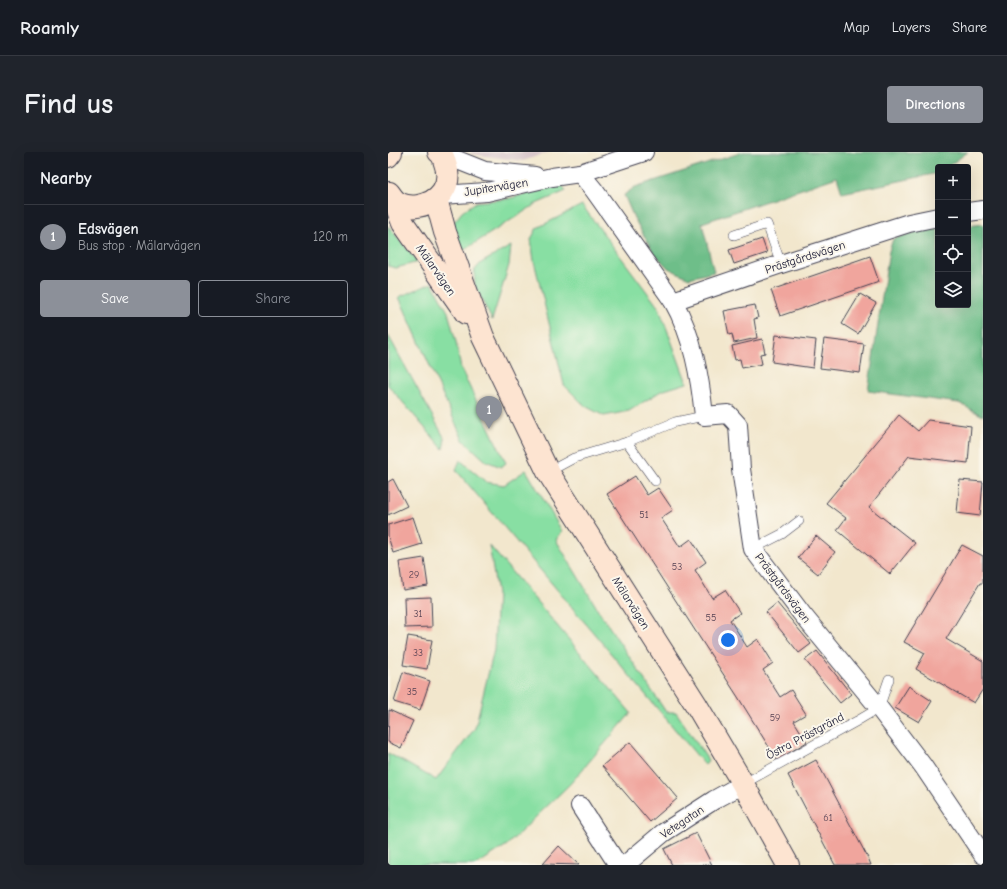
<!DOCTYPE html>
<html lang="en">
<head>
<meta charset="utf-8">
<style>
  body { margin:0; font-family:"Comic Neue",sans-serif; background:#20242c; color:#f1f3f6 }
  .controls { position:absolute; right:12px; top:12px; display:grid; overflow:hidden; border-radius:4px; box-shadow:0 4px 16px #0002 }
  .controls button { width:36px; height:36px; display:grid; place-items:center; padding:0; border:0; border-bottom:1px solid #363941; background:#171b24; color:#f1f3f6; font:20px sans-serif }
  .you { position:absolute; left:340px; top:488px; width:14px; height:14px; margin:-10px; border:3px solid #fff; border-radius:50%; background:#1a73e8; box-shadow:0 0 0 6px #1a73e833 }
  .badge { display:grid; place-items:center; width:26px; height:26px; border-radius:50%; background:#8c9099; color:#fff; font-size:13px; font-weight:700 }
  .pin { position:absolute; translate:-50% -33px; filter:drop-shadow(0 1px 2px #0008) }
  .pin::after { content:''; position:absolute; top:21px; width:14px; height:12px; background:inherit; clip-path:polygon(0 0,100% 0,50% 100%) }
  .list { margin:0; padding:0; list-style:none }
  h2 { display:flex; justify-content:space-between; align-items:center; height:52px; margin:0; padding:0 16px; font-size:17px }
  h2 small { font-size:13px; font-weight:400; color:#9ea1a6 }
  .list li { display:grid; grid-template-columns:26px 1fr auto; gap:12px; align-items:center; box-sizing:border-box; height:64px; padding:0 16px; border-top:1px solid #363941 }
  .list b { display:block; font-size:15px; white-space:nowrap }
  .list p { margin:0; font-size:13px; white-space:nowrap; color:#9ea1a6 }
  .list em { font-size:13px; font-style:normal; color:#9ea1a6 }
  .actions { display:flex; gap:8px; padding:12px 16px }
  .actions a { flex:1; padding:9px 0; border:1px solid #8c9099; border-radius:4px; text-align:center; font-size:14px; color:#8c9099 }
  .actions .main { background:#8c9099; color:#fff }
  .icon { flex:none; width:22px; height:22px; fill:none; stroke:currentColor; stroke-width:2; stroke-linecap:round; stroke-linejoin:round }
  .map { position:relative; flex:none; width:595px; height:713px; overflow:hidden; border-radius:4px }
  header { display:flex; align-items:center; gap:24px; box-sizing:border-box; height:56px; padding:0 20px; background:#171b24; border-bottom:1px solid #363941 }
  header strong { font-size:19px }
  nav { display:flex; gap:22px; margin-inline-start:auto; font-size:14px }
  .intro { display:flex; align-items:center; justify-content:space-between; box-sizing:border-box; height:96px; padding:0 24px }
  h1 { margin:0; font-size:28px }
  .button { padding:10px 18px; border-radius:4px; background:#8c9099; color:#fff; font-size:14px; font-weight:700 }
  main { display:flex; gap:24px; padding:0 24px }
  aside { flex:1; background:#171b24; border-radius:4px; box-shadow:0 4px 16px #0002 }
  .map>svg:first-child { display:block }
  .industrial { fill:#d2bec5 }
  .green { fill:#88dfa3; stroke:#55806f }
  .forest { fill:#6ebe89; stroke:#487062 }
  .building { fill:#f0a59d }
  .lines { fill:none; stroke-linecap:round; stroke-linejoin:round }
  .service-casing { stroke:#414051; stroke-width:10 }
  .minor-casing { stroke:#414051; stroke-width:20 }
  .secondary-casing { stroke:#414051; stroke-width:24 }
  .service { stroke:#fff; stroke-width:9 }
  .minor { stroke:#fff; stroke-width:18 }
  .secondary { stroke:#fde4d1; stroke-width:22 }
  .labels { text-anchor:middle; stroke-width:4; stroke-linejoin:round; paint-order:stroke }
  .number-label { font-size:10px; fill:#564354 }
  .street-label { font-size:12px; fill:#22223b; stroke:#fbf7ec }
</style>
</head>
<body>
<header>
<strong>Roamly</strong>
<nav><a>Map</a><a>Layers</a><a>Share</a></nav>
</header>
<div class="intro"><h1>Find us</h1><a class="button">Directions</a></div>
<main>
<aside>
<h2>Nearby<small></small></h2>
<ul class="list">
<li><span class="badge">1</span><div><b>Edsvägen</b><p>Bus stop · Mälarvägen</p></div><em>120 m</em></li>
</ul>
<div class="actions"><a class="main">Save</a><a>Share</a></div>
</aside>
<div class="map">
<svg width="595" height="713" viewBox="0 0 595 713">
  <rect width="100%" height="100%" fill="#fbf7ec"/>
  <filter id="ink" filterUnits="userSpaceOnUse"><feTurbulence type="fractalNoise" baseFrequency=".025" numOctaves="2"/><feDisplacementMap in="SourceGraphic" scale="8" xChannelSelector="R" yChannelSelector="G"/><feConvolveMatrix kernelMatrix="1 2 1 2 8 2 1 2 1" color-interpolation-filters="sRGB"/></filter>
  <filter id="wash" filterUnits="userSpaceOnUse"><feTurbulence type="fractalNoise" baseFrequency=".012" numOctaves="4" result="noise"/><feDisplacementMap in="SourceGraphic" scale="16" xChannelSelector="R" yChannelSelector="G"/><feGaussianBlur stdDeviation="0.9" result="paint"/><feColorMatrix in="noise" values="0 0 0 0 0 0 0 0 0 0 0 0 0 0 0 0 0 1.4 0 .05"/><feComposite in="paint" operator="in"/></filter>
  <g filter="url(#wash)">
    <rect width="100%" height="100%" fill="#f2e7cd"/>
    <!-- industrial -->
    <polygon class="industrial" points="82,0 161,0 135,9 84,2"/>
    <!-- green -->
    <g class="green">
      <polygon points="174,33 178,39 148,52 73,100 66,84 66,70 74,60 88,50 119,47"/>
      <polygon points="194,53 271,156 299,231 273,239 241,259 216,264 197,254 176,233 146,109 143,87 149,76"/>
      <polygon points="0,74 30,110 8,116 0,114"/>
      <polygon points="123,94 121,113 104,168 87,134 86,119 93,111"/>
      <polygon points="44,131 60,160 68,190 73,217 118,311 113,315 98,309 75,288 11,145"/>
      <polygon points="0,183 57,287 55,297 0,233"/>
      <polygon points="72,308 98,330 116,333 138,318 174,379 168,388 212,461 278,560 288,560 320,608 317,613 68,318"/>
      <polygon points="101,393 243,561 182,632 119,693 88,713 0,713 0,601 48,628 87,576 106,498 109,442"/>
    </g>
    <!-- forest -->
    <g class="forest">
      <polygon points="355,0 580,0 559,15 550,15 550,21 454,41 449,25 314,71 326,120 301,126 280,116 265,100 246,66 236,43 247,35"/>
      <polygon points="595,72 595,264 571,251 480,239 501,99 505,87 530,79 550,77 550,153 580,153 580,74"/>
    </g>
    <g id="blocks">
      <!-- building -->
      <g class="building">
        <polygon points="374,87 379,101 346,112 341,98"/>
        <polygon points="482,104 491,130 392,164 383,138"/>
        <polygon points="472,142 488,151 470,182 454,172"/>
        <polygon points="367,153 370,166 366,167 369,186 346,191 344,182 341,183 336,159"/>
        <polygon points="388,183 428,188 425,216 384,210"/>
        <polygon points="374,187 377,201 372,202 374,212 354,216 352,207 347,208 344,194"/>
        <polygon points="436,187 476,192 472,221 432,216"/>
        <polygon points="511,263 530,279 540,268 583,274 580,311 521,304 481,355 527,391 502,422 449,378 458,366 438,351"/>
        <polygon points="247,324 259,343 270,336 285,358 273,366 292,395 303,387 318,410 307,418 324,446 337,438 352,461 342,468 359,495 370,487 385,511 375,518 392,545 403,538 418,562 406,569 419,590 389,608 350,545 219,342"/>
        <polygon points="5,327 19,354 0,363 0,330"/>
        <polygon points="572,328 595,330 592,364 569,361"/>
        <polygon points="25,365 34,392 5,401 0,384 0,373"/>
        <polygon points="428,384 447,400 430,422 410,406"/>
        <polygon points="574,393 595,404 595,431 592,431 558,487 595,509 595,537 586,551 528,517 537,501 516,490"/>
        <polygon points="36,406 40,434 15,438 11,410"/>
        <polygon points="43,445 44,475 17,476 16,446"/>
        <polygon points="389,451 423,492 411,501 378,460"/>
        <polygon points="20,484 44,488 39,517 15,513"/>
        <polygon points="429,499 463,542 452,551 417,508"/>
        <polygon points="15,520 42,529 32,558 6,550"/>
        <polygon points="521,534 544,549 531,570 507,556"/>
        <polygon points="1,558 25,569 13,596 0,590"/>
        <polygon points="242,590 290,646 262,670 214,614"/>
        <polygon points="428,608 481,708 483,713 447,713 400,623"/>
        <polygon points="308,681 324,713 284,713 276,697"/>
        <polygon points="171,694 191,713 155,712"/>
      </g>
    </g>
  </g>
  <g filter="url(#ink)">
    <use href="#blocks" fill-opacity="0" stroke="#414051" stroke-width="1"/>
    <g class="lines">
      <defs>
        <g id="service">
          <polyline points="346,83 379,72 393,112"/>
          <polyline points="239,290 267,329"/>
          <polyline points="160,320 186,306 239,290 287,270 316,264"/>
          <polyline points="365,397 394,382 411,369"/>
          <polyline points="355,632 469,569 491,556 501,527"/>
        </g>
        <g id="minor">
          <polyline points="54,2 97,19 147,24"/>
          <path d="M192,21L206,38L285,149C305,184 312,225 316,264L340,262L350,273L353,317L365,397L414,462L491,556L535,614L595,703"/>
          <polyline points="53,43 99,40 164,25 192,21 256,0"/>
          <polyline points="580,60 595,58"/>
          <polyline points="285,149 393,112 521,71 550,65"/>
          <polyline points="192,654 230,713"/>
          <polyline points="237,713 275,681 326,648 355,632"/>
        </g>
        <g id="secondary">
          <polyline points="0,4 3,0"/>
          <path d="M1,41C4,45 7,50 12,52C17,54 24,55 30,54C52,50 65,33 57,11C56,7 55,3 51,0"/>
          <polyline points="48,47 57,80 95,185 160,320 309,554 355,632 400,713"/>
          <polyline points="6,48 15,71 78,161"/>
        </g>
      </defs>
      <!-- service casing -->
      <use href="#service" class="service-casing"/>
      <!-- minor casing -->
      <use href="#minor" class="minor-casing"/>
      <!-- secondary casing -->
      <use href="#secondary" class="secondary-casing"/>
      <!-- service -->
      <use href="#service" class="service"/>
      <!-- minor -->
      <use href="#minor" class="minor"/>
      <!-- secondary -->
      <use href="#secondary" class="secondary"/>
    </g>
  </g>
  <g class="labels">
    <!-- number labels -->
    <g class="number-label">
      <text x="256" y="366">51</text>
      <text x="289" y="418">53</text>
      <text x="26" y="426">29</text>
      <text x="30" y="465">31</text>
      <text x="323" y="469">55</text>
      <text x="30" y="504">33</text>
      <text x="24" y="543">35</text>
      <text x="387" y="569">59</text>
      <text x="440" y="669">61</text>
    </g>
    <!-- street labels -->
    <g class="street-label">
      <text transform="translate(108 35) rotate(-9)" y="4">Jupitervägen</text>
      <text transform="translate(417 105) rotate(-18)" y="4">Prästgårdsvägen</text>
      <text transform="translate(48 118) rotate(55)" y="4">Mälarvägen</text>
      <text transform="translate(395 436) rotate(53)" y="4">Prästgårdsvägen</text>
      <text transform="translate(243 451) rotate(58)" y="4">Mälarvägen</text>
      <text transform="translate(417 584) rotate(-28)" y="4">Östra Prästgränd</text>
      <text transform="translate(294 670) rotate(-34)" y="4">Vetegatan</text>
    </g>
  </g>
</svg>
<div class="controls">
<button>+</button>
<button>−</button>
<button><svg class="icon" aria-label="locate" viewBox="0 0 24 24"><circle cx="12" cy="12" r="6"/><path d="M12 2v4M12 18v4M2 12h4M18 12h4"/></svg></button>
<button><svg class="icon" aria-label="layers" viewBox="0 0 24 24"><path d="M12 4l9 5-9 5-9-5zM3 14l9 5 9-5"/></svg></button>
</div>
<div class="you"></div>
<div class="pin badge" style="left:101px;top:277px">1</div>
</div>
</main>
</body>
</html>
